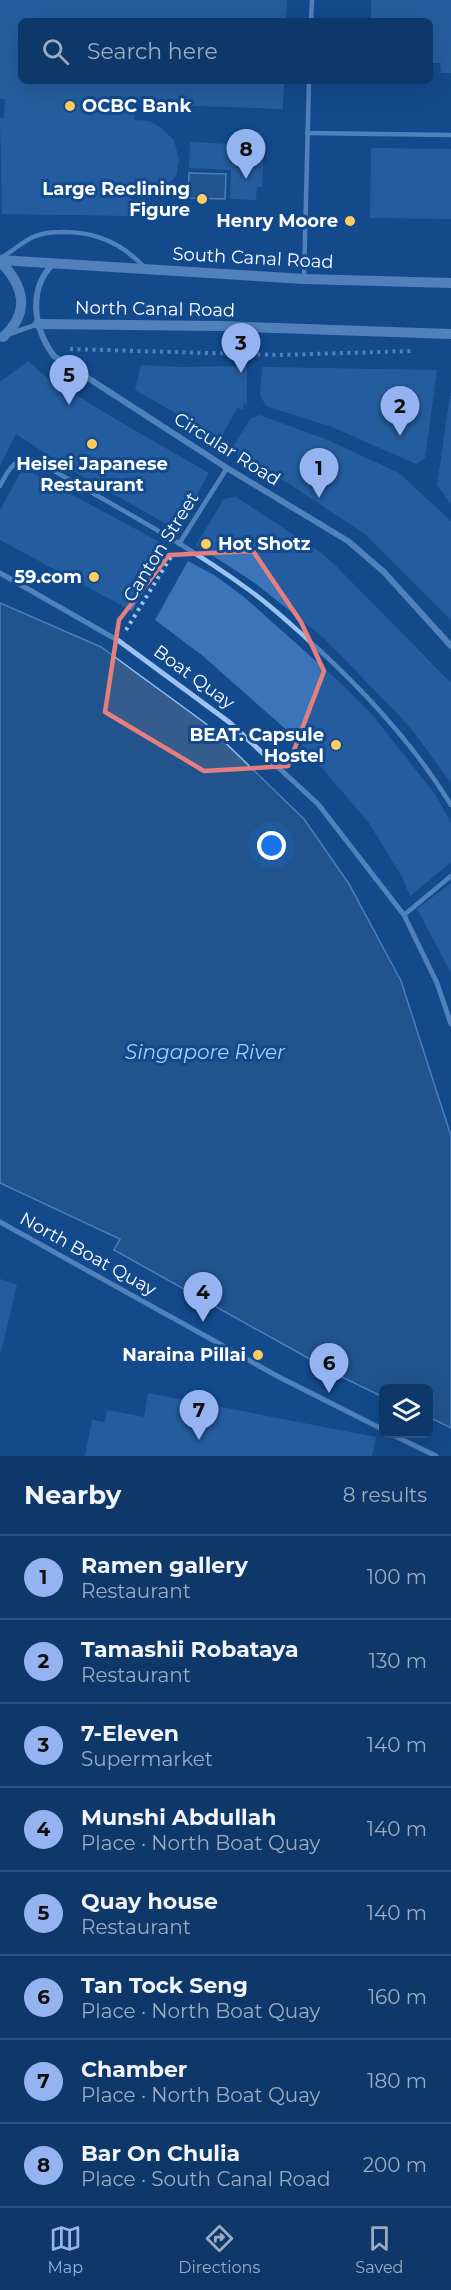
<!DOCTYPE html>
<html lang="en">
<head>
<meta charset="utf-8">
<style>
  body { margin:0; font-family:Montserrat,sans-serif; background:#1c4372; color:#f1f3f6 }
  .controls { position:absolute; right:18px; bottom:18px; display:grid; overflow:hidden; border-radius:9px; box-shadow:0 6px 24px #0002 }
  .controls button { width:54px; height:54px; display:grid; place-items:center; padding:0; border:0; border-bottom:2px solid #2e527e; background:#0e386a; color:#f1f3f6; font:30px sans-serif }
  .you { position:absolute; left:272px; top:846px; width:21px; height:21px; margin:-15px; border:4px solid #fff; border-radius:50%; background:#1a73e8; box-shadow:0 0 0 9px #1a73e833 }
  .badge { display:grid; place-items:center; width:39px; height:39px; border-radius:50%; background:#95b2f1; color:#111; font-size:20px; font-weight:700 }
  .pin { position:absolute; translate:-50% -50px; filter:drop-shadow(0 2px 3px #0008) }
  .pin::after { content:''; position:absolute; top:32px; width:21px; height:18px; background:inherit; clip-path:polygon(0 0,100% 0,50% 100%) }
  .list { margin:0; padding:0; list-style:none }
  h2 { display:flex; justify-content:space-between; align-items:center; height:78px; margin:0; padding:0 24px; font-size:26px }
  h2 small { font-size:20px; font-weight:400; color:#9bacc1 }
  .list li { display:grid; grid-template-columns:39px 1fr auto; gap:18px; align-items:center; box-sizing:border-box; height:84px; padding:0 24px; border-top:2px solid #2e527e }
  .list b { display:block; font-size:22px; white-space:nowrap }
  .list p { margin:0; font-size:20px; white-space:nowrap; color:#9bacc1 }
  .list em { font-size:20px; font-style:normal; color:#9bacc1 }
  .icon { flex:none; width:33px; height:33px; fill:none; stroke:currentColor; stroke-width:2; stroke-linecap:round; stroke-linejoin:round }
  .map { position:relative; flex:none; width:451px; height:1456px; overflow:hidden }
  .search { position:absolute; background:#0e386a; box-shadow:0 6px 24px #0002; left:18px; right:18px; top:18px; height:66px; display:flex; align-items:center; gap:15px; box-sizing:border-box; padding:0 21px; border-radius:9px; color:#9bacc1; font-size:22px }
  .sheet { height:750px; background:#0e386a }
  nav { display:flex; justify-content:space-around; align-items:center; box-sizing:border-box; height:84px; border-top:2px solid #2e527e; background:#0e386a; font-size:16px; color:#9bacc1 }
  nav a { display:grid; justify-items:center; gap:3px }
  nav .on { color:#95b2f1 }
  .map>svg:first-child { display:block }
  .water { fill:#345d8e; stroke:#8dbef5; stroke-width:1.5 }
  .building { fill:#3b74b7 }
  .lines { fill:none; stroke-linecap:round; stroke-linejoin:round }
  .path { stroke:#9bc3f1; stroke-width:4; stroke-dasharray:3 4.5; stroke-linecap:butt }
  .service { stroke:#9bc3f1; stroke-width:4.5 }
  .pedestrian { stroke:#9bc3f1; stroke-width:5 }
  .minor { stroke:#9bc3f1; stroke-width:6 }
  .tertiary { stroke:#9bc3f1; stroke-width:10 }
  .marked { fill:none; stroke:#e67e7e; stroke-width:4.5; stroke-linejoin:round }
  .poi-dot { fill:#ffcd5b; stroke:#124a8d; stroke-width:2 }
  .labels { text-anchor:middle; stroke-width:6; stroke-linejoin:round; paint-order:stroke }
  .poi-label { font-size:18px; font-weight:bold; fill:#fff; stroke:#124a8d; text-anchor:end }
  .street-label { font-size:18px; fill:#fff; stroke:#124a8d }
  .water-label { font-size:20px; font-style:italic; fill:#a7cdf9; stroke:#124a8d }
</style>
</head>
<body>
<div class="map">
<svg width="451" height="1456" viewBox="0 0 451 1456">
  <rect width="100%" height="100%" fill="#124a8d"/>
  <!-- water -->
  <g class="water">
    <polygon points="189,173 226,174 225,199 188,198"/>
    <polygon points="0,603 101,647 205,723 304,819 349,884 401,981 451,1136 451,1428 429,1417 428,1388 384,1388 383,1397 342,1377 114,1250 120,1239 0,1183"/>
  </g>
  <!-- building -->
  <g class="building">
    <polygon points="0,0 287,0 286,21 21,21 21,81 284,81 283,109 136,104 134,120 149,121 160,127 174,140 179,160 176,176 163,189 148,196 132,197 132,216 2,214 0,118 4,118 5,99 0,99"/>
    <polygon points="371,0 451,0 451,73 441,73 440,63 430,63 430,21 371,21"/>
    <polygon points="190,142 264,146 262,187 257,187 256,200 230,199 231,170 189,168"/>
    <polygon points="371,148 451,149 451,219 370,218"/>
    <polygon points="28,361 45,376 117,420 209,473 177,530 68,468 16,434 0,466 0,382"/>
    <polygon points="141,365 183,367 247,366 247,406 244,403 243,410 238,407 219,441 193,423 135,390"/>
    <polygon points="262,367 437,370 425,458 416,464 332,427 266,406 260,395"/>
    <polygon points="450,396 451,396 451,504 437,485"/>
    <polygon points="259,415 328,440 399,473 451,521 451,620 365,534 286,482 244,460 231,450 250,419"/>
    <polygon points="23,468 167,546 132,611 0,540 0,510"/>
    <polygon points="236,497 320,552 335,565 451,683 451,783 410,727 323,637 252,581 196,545 224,499"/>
    <polygon points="188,561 214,575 243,596 346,688 374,717 434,793 451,823 451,862 410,896 402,877 369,823 299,741 203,656 155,620"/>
    <polygon points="451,883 451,973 417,909"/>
    <polygon points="0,1279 17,1285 1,1352 0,1352"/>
    <polygon points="148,1393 376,1437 372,1456 85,1456 92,1420 105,1422 107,1410 144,1417"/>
  </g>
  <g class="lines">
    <!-- path -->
    <g class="path">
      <polyline points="70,349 278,355 413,351"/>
      <polyline points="126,630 172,555"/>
    </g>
    <!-- service -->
    <g class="service">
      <polyline points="311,21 312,0"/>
      <polyline points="307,133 451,135"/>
      <path d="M2,257C13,251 22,242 33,237C42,233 52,232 61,232C94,231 121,242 144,267"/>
      <polyline points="304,279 309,81"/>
      <polyline points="12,333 38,324"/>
      <path d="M0,486C8,470 14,457 35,460C107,502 182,541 249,590C269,604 287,621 305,637C361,687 412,741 451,805"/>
      <polyline points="179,544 227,468"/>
      <polyline points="404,915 451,876"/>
    </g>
    <!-- pedestrian -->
    <g class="pedestrian">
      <polyline points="0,573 119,641 229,722 318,804 404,915 437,983 451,1024"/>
      <polyline points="0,1222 279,1377 384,1430"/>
      <polyline points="391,1434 436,1456"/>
    </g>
    <!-- minor -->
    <path class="minor" d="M53,264C28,289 33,328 54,356L227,468L348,541L384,572L451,646"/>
    <!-- tertiary -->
    <g class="tertiary">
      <polyline points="0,260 304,279 451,283"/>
      <path d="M0,261C24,286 31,312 3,337"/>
      <polyline points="38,324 220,326 451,334"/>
    </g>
  </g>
  <!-- marked area -->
  <path d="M0 0H451V1456H0ZM253,551L301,622L324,671L288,766L204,771L105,712L119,620L169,555Z" fill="#124a8d" fill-opacity=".55" fill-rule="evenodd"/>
  <path class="marked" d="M253,551L301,622L324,671L288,766L204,771L105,712L119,620L169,555Z"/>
  <!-- markers -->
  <g class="poi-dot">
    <circle cx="70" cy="106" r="6"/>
    <circle cx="202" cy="199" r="6"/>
    <circle cx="350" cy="221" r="6"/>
    <circle cx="92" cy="444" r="6"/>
    <circle cx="206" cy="544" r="6"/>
    <circle cx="94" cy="577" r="6"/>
    <circle cx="336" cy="745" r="6"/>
    <circle cx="258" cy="1355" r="6"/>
  </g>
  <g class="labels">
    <!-- poi labels -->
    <g class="poi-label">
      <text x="82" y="112" text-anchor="start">OCBC Bank</text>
      <text x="190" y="195">Large Reclining<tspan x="190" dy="21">Figure</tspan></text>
      <text x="338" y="227">Henry Moore</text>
      <text x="92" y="470" text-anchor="middle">Heisei Japanese<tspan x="92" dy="21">Restaurant</tspan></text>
      <text x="218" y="550" text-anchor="start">Hot Shotz</text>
      <text x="82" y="583">59.com</text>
      <text x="324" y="741">BEAT. Capsule<tspan x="324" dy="21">Hostel</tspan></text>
      <text x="246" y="1361">Naraina Pillai</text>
    </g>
    <!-- street labels -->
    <g class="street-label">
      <text transform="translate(253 258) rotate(3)" y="6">South Canal Road</text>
      <text transform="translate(155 309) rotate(1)" y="6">North Canal Road</text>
      <text transform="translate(227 449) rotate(32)" y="6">Circular Road</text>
      <text transform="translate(161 547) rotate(-58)" y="6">Canton Street</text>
      <text transform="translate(194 677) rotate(36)" y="6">Boat Quay</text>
      <text transform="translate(88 1254) rotate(29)" y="6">North Boat Quay</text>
    </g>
    <!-- water labels -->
    <g class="water-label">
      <text x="205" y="1059">Singapore River</text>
    </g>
  </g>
</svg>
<div class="controls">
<button><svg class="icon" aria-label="layers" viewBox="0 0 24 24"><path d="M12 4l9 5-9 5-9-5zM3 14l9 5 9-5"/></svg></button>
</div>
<div class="you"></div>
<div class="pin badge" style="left:319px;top:498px">1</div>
<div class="pin badge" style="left:400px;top:436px">2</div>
<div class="pin badge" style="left:241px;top:373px">3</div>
<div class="pin badge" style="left:203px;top:1322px">4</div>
<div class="pin badge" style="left:69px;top:405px">5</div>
<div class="pin badge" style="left:329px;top:1393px">6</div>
<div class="pin badge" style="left:199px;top:1440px">7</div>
<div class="pin badge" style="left:246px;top:179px">8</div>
<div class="search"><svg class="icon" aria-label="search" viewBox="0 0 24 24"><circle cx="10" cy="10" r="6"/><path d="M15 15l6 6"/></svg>Search here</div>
</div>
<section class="sheet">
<h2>Nearby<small>8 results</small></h2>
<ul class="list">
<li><span class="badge">1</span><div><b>Ramen gallery</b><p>Restaurant</p></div><em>100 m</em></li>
<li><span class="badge">2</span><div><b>Tamashii Robataya</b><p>Restaurant</p></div><em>130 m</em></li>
<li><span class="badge">3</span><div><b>7-Eleven</b><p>Supermarket</p></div><em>140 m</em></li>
<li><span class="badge">4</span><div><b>Munshi Abdullah</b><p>Place · North Boat Quay</p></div><em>140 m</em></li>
<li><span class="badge">5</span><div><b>Quay house</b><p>Restaurant</p></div><em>140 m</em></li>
<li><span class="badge">6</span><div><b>Tan Tock Seng</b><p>Place · North Boat Quay</p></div><em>160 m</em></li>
<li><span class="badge">7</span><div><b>Chamber</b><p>Place · North Boat Quay</p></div><em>180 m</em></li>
<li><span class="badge">8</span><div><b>Bar On Chulia</b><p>Place · South Canal Road</p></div><em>200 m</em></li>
</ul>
</section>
<nav>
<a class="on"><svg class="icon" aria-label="map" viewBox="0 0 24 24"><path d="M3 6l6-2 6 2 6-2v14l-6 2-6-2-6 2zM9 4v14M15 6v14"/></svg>Map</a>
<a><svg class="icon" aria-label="directions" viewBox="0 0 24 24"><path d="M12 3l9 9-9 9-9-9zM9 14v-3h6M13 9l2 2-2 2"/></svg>Directions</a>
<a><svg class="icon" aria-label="saved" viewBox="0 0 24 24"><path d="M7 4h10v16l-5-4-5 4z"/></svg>Saved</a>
</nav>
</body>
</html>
